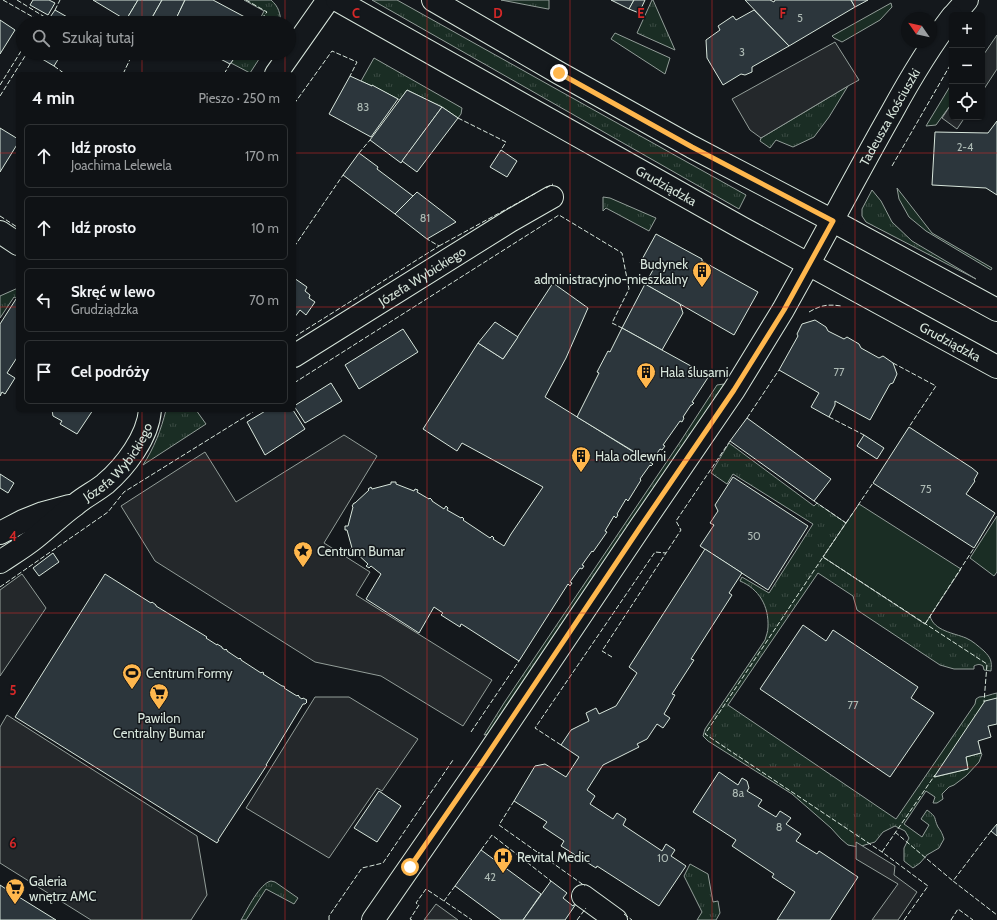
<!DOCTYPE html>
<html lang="pl">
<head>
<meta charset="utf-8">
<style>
  body { margin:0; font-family:Cabin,sans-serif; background:#1d2022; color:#f1f3f6 }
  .controls { position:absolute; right:12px; top:12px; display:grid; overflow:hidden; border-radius:6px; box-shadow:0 1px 3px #0004 }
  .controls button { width:36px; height:36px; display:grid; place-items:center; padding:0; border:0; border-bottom:1px solid #2f3234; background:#0f1215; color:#f1f3f6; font:20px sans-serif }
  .compass { position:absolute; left:901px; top:12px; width:36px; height:36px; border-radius:50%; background:#0f1215; box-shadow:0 1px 3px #0004; rotate:304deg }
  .stop { position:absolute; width:12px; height:12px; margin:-9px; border:3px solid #ffb74d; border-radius:50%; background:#fff }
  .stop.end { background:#ffb74d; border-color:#fff; box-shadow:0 1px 4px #0008 }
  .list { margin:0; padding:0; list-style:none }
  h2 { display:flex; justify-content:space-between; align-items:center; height:52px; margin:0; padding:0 16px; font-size:17px }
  h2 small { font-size:13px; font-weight:400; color:#9b9ea0 }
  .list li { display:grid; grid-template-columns:26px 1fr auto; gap:12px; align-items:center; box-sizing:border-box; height:64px; margin:0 8px 8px; padding:0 8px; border:1px solid #2f3234; border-radius:6px }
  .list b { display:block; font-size:15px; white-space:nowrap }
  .list p { margin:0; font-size:13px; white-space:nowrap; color:#9b9ea0 }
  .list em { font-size:13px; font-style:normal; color:#9b9ea0 }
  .icon { flex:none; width:22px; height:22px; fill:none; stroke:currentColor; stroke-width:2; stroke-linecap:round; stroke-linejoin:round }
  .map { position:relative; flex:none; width:997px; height:920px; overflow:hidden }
  .search { position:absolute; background:#0f1215; box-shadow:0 1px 3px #0004; left:16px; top:16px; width:280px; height:44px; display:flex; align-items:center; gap:10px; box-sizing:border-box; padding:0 14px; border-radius:22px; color:#9b9ea0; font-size:15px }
  .panel { position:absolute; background:#0f1215; box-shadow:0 1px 3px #0004; left:16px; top:72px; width:280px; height:340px; border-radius:6px }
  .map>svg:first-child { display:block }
  .grass { fill:url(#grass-tufts); stroke:#939e99 }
  .garden { fill:#1a2d24; stroke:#939e99 }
  .parking { fill:#24282b; stroke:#939e99 }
  .building { fill:#2c363c; stroke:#d8e6dc }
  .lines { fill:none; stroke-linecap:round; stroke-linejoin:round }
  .minor-casing { stroke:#d8e6dc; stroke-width:24 }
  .major-casing { stroke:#d8e6dc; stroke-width:24 }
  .minor { stroke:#14181c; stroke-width:22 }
  .major { stroke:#14181c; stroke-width:22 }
  .fence { stroke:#d8e6dc; stroke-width:1; stroke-dasharray:5 2; stroke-linecap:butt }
  .route { stroke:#ffb74d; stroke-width:5 }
  .grid { fill:none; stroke:#d62828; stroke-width:1; stroke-opacity:0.55 }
  .labels { text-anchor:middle; stroke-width:3; stroke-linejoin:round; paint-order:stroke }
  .number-label { font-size:11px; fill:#adbab4 }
  .street-label { font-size:13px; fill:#d8e6dc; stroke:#14181c }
  .poi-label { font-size:13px; fill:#d8e6dc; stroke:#14181c; text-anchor:start }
  .grid-label { font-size:13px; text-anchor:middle; font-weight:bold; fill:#d62828; stroke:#14181c; stroke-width:3; stroke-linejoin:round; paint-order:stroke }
</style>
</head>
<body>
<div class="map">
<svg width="997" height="920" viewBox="0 0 997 920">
  <defs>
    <pattern id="grass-tufts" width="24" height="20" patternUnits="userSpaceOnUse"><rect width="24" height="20" fill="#1a2d24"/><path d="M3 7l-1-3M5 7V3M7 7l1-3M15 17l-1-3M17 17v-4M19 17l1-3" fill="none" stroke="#3b4b43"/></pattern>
  </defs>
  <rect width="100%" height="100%" fill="#14181c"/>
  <!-- grass -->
  <g class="grass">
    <path d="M244,0H271C279,7 280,13 281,23H258L264,11Z"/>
    <polygon points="372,0 397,0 746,195 739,209"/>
    <polygon points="501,0 549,0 549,9 548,9"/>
    <polygon points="652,0 653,0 675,50 637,33"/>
    <polygon points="238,53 263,53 250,73 231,63"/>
    <polygon points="374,58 462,108 461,114 458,118 442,107 407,90 400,100 373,86 372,86 361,81"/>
    <polygon points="848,86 829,117 814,137 793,147 776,140 770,148 760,141 761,138"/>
    <polygon points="872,190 881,201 892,222 912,241 976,279 866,222 862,216 862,209"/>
    <polygon points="603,197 610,198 656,218 649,231 606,208 603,211"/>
    <polygon points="18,288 18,299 14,297 0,318 0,296"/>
    <polygon points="724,384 694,430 488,734 484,735 504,703 680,442 717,385"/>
    <path d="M166,410H196L206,424L143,465C154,448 161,430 166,410Z"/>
    <path d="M729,443L814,506L817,503L846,523L823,557L925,624L930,616C934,631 954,633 966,638C973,641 978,646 984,651C991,658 992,661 991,671L984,670L983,666C980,664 978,664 974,666V669H954L940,665L857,610L853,596L818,573L728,705L896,819L975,704L976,699L979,697C985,697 991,694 997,693V698L935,777L968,769L966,757L981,753L982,754L979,762L966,776L954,785L949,787L942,794L943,799L937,803H933L935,797L926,791L904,824L922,837L929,825L921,819L927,810C938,818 933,817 938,827C941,831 942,833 944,839L939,848L927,855L920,863L913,868L904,861V848L909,838L905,831L895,826L883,832L875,842L858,847L848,845L841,839L831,828L792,794L708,741L703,736L705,729L765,640C766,636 768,632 768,627C769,606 759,589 740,581L742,577L769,593L813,524L733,474L727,484L711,473Z"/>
    <polygon points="690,864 708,874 713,902 718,901 720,913 716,920 697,920 702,912 684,876"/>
    <path d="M271,881L275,882L298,898L294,904L266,889L246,920H241C247,910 260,883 271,881Z"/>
  </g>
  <!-- garden -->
  <g class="garden">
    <polygon points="891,3 892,7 880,20 842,42 834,38 832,36"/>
    <polygon points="615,33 670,58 665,74 611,39"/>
    <polygon points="952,83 952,103 936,125 926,126"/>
    <polygon points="897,188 932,233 992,268 991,270 926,231 909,217 899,199"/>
    <polygon points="859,504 961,569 925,624 823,557"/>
    <polygon points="997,516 997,572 994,576 970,558"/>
  </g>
  <!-- parking -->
  <g class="parking">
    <polygon points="997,35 997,69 982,92 982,57"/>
    <polygon points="835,42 859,80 848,86 761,138 750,130 732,99"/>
    <polygon points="952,103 952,117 965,117 957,129 942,118"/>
    <polygon points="344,435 377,456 324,543 370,572 356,595 492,680 463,726 381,676 315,662 155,561 121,506 205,452 236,502"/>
    <polygon points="22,574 46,608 0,676 0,590"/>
    <polygon points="315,697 349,697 418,739 382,791 377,788 329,858 246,808"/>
    <polygon points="7,715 197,836 207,895 191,920 91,920 0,863 0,727"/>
    <polygon points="856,842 895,866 894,875 917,892 898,920 872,920 898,884 856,859"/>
    <polygon points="436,904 458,920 424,920"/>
  </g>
  <!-- building -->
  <g class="building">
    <polygon points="33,0 49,0 55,3 48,15 30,5"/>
    <polygon points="93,0 138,0 126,20"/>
    <polygon points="138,0 162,0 149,23 132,23 126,20"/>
    <polygon points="162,0 185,0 174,23 149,23"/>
    <polygon points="185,0 213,0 256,23 174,23"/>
    <polygon points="611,0 634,0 629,9"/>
    <polygon points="634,0 645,0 639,13 629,9"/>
    <polygon points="745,0 770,0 774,2 775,0 851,0 855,7 789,46"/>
    <polygon points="851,0 868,0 855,7"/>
    <polygon points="55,10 69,18 66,23 46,23"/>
    <polygon points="754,10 789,46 752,67 752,72 745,75 741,74 723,85 707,58 706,40 720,30 718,26 733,16 736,20"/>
    <polygon points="0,20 15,30 0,54"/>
    <polygon points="32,53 62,53 54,66"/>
    <polygon points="209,53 238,53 230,64"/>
    <polygon points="350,76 372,86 372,85 398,99 371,137 329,114"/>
    <polygon points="407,90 442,107 401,163 370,140"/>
    <polygon points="442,107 458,118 417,172 402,161"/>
    <polygon points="997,121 997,195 986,188 932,185 935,132 988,133"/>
    <polygon points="0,128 18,139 18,143 0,172"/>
    <polygon points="501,150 517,161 507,177 490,167"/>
    <polygon points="359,153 378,167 377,169 413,196 395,214 343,175"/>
    <polygon points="417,192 456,222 427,239 395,214"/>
    <polygon points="656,234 702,259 702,261 758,292 734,335 645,284 653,270 640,263"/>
    <polygon points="294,278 307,287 305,291 310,295 309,298 315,302 306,315 300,310 294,318"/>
    <polygon points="553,283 588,308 566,358 545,397 653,464 651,466 650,465 640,479 641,480 628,501 626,499 617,514 618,515 616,518 614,516 605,531 607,532 593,552 592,551 582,565 584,566 582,569 580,568 570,582 572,583 570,586 568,584 519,661 463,625 461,624 460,627 441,615 443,613 434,607 419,633 366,599 381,574 371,566 369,568 366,566 368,564 354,551 352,552 350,549 352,548 347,530 345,530 345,526 348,526 353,507 352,506 354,503 355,503 369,490 368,489 371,487 372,489 391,484 391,482 396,482 396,484 414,491 415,489 418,490 417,492 429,499 430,498 432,500 432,501 444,509 446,506 448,508 447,510 461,518 462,517 464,519 463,520 490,538 492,536 494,538 493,539 504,546 511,534 543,487 462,443 457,451 423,429 478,343 503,359"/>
    <polygon points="645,284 680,304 683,313 662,350 622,328"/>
    <polygon points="16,299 18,301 18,356 7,373 15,378 5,394 2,392 0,396 0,324"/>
    <polygon points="815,320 826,327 828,331 844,339 847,337 859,344 861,348 879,358 883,356 893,363 897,374 893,383 890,384 870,420 835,401 835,405 829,417 811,407 819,393 779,370 798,336 797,334 802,324"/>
    <polygon points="495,322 518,337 503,359 478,343"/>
    <polygon points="622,328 709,376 692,402 694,403 692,405 691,405 683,417 684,418 682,422 680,421 663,445 665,446 662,450 660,449 651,462 577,417 599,373 597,372 608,351 610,352"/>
    <polygon points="403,329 418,352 359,389 345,365"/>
    <polygon points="331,383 342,401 305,423 294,406"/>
    <polygon points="52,410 93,410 77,434 60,424 62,421 53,416"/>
    <polygon points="267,410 293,410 305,429 265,455 247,422"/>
    <polygon points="747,418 831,479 814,501 730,441"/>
    <polygon points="909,427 972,468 978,473 974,480 975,481 966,494 995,513 974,548 873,483"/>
    <polygon points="864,435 884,448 877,459 857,446"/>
    <polygon points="0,474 14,483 8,493 0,488"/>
    <polygon points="733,477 808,526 768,590 700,546 714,525 710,523 718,511 715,505"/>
    <polygon points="705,549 742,573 729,593 732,595 691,659 694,660 672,694 675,695 664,714 670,718 663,728 657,724 647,739 637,744 639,747 603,765 587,790 595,796 590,804 613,819 617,813 626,819 623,825 662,851 666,844 675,850 671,856 686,866 659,906 597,866 596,868 561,846 564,841 543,827 547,822 514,801 535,766 545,764 566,777 579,757 561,745 571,730 589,721 586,713 596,708 599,714 616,706 637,673 629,667"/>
    <polygon points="53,553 59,562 39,576 33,568"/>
    <polygon points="105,574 151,603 152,602 156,605 156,606 207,637 206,638 217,645 217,644 222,647 222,648 225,650 226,649 227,650 227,651 239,659 240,658 241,659 241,660 261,673 262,672 264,673 263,674 282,686 283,686 285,687 284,688 297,696 298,695 299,696 299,697 302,699 303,698 307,700 306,701 307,702 305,704 303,704 266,765 267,765 218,840 219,840 217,843 15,717"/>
    <polygon points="803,625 826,641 833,630 918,687 911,698 934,713 890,777 760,689"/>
    <polygon points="997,698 997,724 988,726 991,737 978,741 981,753 966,757 968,769 934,777 985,701"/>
    <polygon points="719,772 738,785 742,778 747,781 749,788 747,791 762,800 758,806 776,817 780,811 791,818 786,824 801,834 796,841 817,854 819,851 858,877 830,920 777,920 795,892 772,877 774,874 732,846 736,840 693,812"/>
    <polygon points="379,791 401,806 377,842 354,828"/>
    <polygon points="997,824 997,836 991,831"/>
    <polygon points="481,850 541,894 523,920 501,920 455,886"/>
    <polygon points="551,881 567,893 563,898 573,906 577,901 578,901 565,920 523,920"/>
    <polygon points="0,885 6,889 56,920 0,920"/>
  </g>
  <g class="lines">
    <defs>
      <g id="minor">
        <polyline points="276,74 328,0"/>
        <polyline points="0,232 18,244"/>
        <path id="s1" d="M294,356L510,221L552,197"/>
        <polyline points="0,533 23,521 43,513 69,506"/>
        <path id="s2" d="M0,562C12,554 24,547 35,538C49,527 61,515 75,505C84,497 95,492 105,484C125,467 148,437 150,410"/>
        <polyline points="583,896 616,920"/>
        <polyline points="373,920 479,767 641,526 734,390 783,310 808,265"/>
      </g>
      <g id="major">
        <path id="s3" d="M337,0L742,228L997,367"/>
        <polyline points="433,0 559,73 692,147 833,221 997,310"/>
        <polyline points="954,15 967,0"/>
        <path id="s4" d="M808,265C836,214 863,163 892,112C910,79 929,47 952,17"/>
      </g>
    </defs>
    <!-- minor casing -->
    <use href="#minor" class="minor-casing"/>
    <!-- major casing -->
    <use href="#major" class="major-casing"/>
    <!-- minor -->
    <use href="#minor" class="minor"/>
    <!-- major -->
    <use href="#major" class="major"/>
    <!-- fence -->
    <g class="fence">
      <polyline points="3,0 40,21 38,23"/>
      <polyline points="17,0 48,19"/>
      <polyline points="246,0 267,12 258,23"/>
      <polyline points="55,10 60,0"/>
      <polyline points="54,66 65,74"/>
      <polyline points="123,74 133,53"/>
      <polyline points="224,74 230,64"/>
      <polyline points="0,85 23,48"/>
      <polyline points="0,96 27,53"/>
      <polyline points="294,104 332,51 357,62 350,76"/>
      <polyline points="458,118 506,142 501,150"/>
      <polyline points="359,153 370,140"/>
      <polyline points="892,166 952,62"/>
      <polyline points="546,188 553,184"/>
      <polyline points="0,216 17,227"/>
      <polyline points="439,246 536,193"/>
      <polyline points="294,247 343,175"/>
      <path d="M809,312C821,305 828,304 841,306"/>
      <polyline points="294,337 439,246 427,239"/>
      <polyline points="893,363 936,386 909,427"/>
      <polyline points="294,383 559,215 622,253 629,289 612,323 622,328"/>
      <polyline points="829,417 864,435"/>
      <polyline points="747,418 779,370"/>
      <polyline points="814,501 846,523 823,557"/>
      <polyline points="846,523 873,483"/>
      <polyline points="0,587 108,512 124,492 256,410"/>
      <polyline points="925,624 974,548"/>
      <polyline points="612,657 602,651 666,553"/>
      <polyline points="471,732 519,661"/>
      <polyline points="561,745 535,728 655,552 666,553 681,530 676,521 730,441"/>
      <polyline points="514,801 499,825 585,886"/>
      <polyline points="991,831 953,881 997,915"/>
      <polyline points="895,832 953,881"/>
      <polyline points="481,850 492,835 551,881"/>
      <polyline points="882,852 935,775"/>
      <polyline points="455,886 444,901 472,920"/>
      <polyline points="624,914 632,920"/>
      <polyline points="329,920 329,916 362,868 383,863 453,760"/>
      <polyline points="412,920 410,919 419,905 416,903 426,889 444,901"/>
      <polyline points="577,920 586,908"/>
      <polyline points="904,920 928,886 882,852 705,734 823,557 987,664 984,702"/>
      <polyline points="951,920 958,909 973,920"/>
    </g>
  </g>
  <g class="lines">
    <!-- route -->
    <polyline class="route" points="410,867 479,767 641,526 734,390 784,310 833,221 692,147 559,73"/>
  </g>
  <!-- grid -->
  <path class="grid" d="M142,0V23M285,0V23M427,0V920M570,0V920M712,0V920M855,0V920M142,53V74M285,53V74M0,153H18M294,153H997M0,307H18M294,307H997M142,410V920M285,410V920M0,460H997M0,613H997M0,767H997"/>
  <!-- icons -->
  <defs>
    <symbol id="building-pin" viewBox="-11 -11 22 30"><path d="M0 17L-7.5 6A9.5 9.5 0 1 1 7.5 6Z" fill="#ffb74d" stroke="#14181c"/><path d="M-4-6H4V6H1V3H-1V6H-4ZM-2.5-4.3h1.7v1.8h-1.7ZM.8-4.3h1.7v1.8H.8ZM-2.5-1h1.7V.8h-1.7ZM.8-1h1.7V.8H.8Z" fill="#111"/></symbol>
    <symbol id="sight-pin" viewBox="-11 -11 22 30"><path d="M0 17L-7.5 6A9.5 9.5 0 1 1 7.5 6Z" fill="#ffb74d" stroke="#14181c"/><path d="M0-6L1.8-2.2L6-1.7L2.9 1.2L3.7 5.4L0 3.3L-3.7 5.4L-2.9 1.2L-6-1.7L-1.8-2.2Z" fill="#111"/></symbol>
    <symbol id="stadium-pin" viewBox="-11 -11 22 30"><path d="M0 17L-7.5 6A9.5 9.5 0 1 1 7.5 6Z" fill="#ffb74d" stroke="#14181c"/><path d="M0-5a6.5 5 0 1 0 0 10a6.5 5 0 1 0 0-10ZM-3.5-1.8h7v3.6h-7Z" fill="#111"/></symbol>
    <symbol id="supermarket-pin" viewBox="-11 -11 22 30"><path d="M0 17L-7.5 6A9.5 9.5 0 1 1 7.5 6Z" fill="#ffb74d" stroke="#14181c"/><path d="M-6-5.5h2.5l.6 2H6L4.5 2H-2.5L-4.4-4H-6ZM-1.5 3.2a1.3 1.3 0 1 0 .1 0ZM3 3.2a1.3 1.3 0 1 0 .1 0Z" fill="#111"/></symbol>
    <symbol id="hospital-pin" viewBox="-11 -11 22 30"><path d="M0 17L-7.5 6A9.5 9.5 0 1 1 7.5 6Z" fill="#ffb74d" stroke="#14181c"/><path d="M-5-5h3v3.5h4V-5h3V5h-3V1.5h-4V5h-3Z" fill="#111"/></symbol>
  </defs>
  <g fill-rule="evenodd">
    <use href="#building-pin" x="691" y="260" width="22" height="30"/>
    <use href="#building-pin" x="635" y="361" width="22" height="30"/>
    <use href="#building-pin" x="570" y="445" width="22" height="30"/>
    <use href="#sight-pin" x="292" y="540" width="22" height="30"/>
    <use href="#stadium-pin" x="121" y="662" width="22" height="30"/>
    <use href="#supermarket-pin" x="148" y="682" width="22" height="30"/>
    <use href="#hospital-pin" x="492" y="846" width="22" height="30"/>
    <use href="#supermarket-pin" x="4" y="877" width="22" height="30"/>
  </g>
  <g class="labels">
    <!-- number labels -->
    <g class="number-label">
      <text x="800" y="22">5</text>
      <text x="742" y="56">3</text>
      <text x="363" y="111">83</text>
      <text x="965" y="151">2-4</text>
      <text x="425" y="222">81</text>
      <text x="839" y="376">77</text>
      <text x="926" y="493">75</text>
      <text x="754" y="540">50</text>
      <text x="853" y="709">77</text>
      <text x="738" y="797">8a</text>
      <text x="779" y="831">8</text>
      <text x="663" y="862">10</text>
      <text x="490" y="881">42</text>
    </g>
    <!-- street labels -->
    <g class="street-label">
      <text dy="5" stroke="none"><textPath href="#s4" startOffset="169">Tadeusza Kościuszki</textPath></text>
      <text dy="5" stroke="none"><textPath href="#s3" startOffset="378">Grudziądzka</textPath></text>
      <text dy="5" stroke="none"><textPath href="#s1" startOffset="151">Józefa Wybickiego</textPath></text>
      <text dy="5" stroke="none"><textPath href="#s3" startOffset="702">Grudziądzka</textPath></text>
      <text dy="5" stroke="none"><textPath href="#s2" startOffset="156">Józefa Wybickiego</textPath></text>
    </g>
    <!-- poi labels -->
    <g class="poi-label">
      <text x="688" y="269" text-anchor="end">Budynek<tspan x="688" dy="15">administracyjno-mieszkalny</tspan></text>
      <text x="660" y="377">Hala ślusarni</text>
      <text x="595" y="461">Hala odlewni</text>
      <text x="317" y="556">Centrum Bumar</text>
      <text x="146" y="678">Centrum Formy</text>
      <text x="159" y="723" text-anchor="middle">Pawilon<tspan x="159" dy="15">Centralny Bumar</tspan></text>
      <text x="517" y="862">Revital Medic</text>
      <text x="29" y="886">Galeria<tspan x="29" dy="15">wnętrz AMC</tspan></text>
    </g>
  </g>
  <g class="grid-label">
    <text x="356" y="18">C</text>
    <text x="498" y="18">D</text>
    <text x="641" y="18">E</text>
    <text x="783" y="18">F</text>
    <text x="13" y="541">4</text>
    <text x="13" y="695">5</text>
    <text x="13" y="848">6</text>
  </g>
</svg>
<div class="controls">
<button>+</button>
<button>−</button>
<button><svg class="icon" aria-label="locate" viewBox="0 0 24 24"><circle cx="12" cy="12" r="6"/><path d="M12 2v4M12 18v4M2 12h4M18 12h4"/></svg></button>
</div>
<svg class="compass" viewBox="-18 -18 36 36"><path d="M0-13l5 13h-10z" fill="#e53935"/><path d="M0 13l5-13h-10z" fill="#9b9ea0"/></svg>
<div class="stop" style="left:410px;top:867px"></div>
<div class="stop end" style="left:559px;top:73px"></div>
<div class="search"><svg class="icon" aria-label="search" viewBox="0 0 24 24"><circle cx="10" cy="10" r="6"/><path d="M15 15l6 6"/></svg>Szukaj tutaj</div>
<section class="panel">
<h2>4 min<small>Pieszo · 250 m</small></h2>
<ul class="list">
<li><svg class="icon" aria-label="ahead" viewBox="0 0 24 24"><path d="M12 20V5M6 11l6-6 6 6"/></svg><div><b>Idź prosto</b><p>Joachima Lelewela</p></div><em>170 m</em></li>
<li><svg class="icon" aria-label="ahead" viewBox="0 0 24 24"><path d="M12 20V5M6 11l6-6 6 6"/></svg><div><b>Idź prosto</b></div><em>10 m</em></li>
<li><svg class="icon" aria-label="left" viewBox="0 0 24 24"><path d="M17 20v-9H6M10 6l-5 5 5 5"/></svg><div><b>Skręć w lewo</b><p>Grudziądzka</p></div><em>70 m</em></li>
<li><svg class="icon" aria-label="arrive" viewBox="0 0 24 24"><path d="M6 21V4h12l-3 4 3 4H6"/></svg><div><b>Cel podróży</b></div></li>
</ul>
</section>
</div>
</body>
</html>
